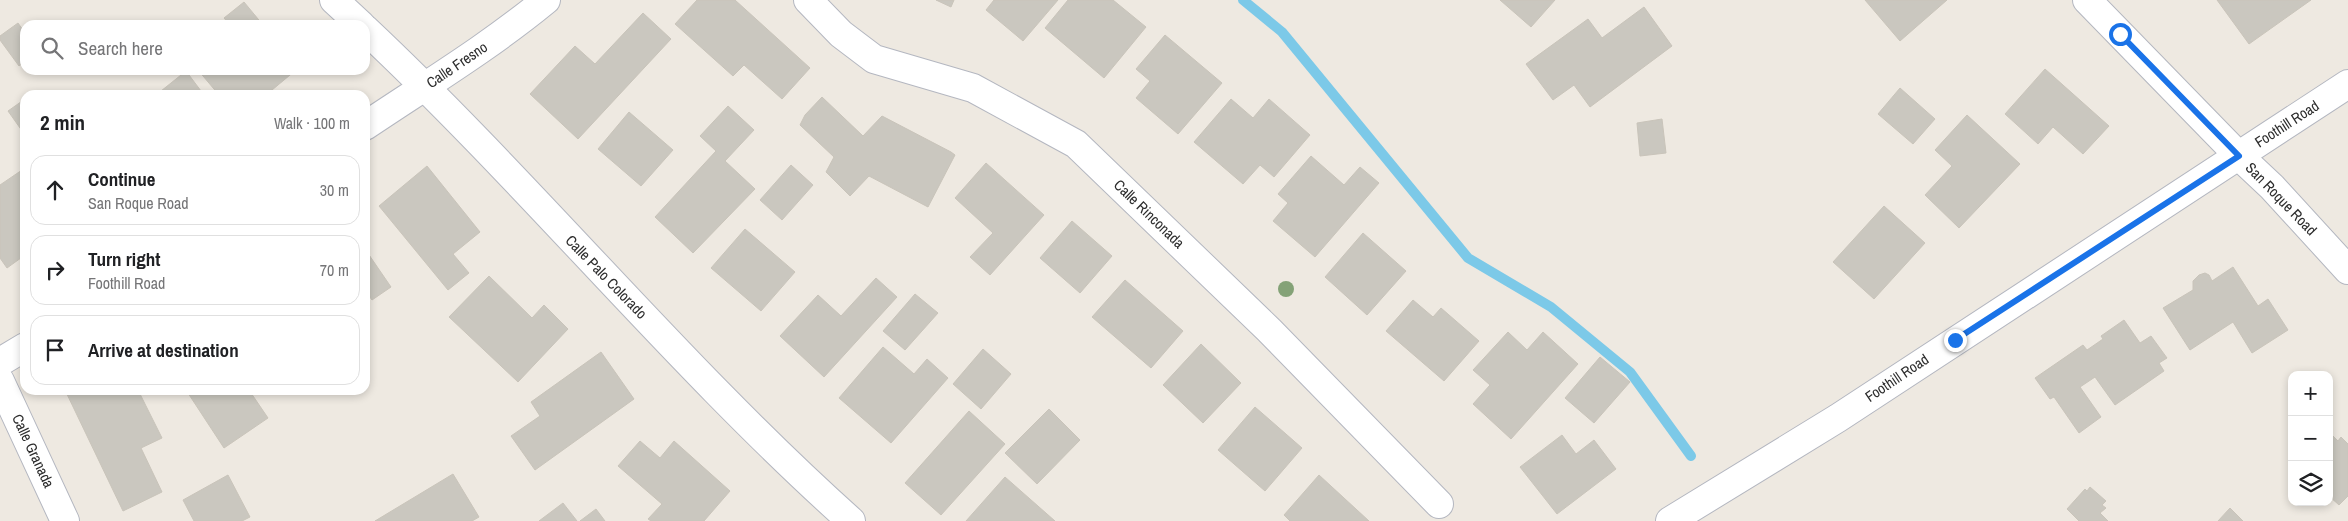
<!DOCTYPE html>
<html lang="en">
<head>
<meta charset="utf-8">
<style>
  body { margin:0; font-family:"Archivo Narrow",sans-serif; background:#f6f6f6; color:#202124 }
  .controls { position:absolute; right:15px; bottom:15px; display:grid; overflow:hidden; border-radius:10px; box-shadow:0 2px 8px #0003 }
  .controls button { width:45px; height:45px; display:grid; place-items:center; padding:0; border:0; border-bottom:1px solid #e0e0e0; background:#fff; color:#202124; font:25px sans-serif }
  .stop { position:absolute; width:15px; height:15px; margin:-11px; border:4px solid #1a73e8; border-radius:50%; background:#fff }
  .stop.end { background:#1a73e8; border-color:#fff; box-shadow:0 1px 5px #0008 }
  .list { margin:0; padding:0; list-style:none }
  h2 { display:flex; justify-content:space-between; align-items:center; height:65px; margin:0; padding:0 20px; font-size:21px }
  h2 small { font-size:16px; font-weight:400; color:#757577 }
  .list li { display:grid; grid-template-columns:32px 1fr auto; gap:15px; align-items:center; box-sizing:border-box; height:70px; margin:0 10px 10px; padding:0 10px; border:1px solid #e0e0e0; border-radius:15px }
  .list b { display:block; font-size:19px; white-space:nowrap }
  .list p { margin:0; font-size:16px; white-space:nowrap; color:#757577 }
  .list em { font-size:16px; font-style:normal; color:#757577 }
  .icon { flex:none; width:28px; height:28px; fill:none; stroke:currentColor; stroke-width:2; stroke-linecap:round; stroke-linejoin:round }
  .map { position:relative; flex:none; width:2348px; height:521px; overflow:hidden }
  .search { position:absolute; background:#fff; box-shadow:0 2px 8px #0003; left:20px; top:20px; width:350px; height:55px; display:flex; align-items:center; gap:12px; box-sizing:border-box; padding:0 18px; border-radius:15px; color:#757577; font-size:19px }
  .panel { position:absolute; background:#fff; box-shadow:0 2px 8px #0003; left:20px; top:90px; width:350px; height:305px; border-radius:15px }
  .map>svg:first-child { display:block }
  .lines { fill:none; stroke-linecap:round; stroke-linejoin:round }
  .stream { stroke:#7cc9e8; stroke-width:10 }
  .building { fill:#cac7bf; stroke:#c9c4ba }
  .minor-casing { stroke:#b4b7c0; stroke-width:30 }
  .tertiary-casing { stroke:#b4b7c0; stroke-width:30 }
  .secondary-casing { stroke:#b4b7c0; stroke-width:30 }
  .minor { stroke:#fff; stroke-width:28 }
  .tertiary { stroke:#fff; stroke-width:28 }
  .secondary { stroke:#fff; stroke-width:28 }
  .tree { fill:#84a277 }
  .route { stroke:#1a73e8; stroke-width:6 }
  .labels { text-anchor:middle; stroke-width:5; stroke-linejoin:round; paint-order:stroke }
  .street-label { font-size:15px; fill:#2d2d2d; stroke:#fff }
</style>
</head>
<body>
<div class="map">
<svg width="2348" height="521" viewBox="0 0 2348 521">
  <rect width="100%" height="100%" fill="#eee9e1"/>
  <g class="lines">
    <!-- stream -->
    <polyline class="stream" points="1243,0 1282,32 1468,258 1551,307 1630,372 1691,456"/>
  </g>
  <!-- building -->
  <g class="building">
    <polygon points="697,0 735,0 810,68 782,99 744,65 733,76 675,24"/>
    <polygon points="936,0 954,0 951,7"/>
    <polygon points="994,0 1058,0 1023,41 986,10"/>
    <polygon points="1068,0 1113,0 1146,27 1104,78 1045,28"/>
    <polygon points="1500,0 1555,0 1531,27"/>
    <polygon points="1865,0 1947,0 1900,41"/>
    <polygon points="2217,0 2311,0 2249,44"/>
    <polygon points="244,2 263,25 230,25 224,18"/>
    <polygon points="1644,7 1672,46 1590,107 1574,85 1553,100 1526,64 1588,19 1602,38"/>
    <polygon points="643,13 671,39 578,139 530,94 575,46 595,64"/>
    <polygon points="18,23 25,33 25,61 19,66 0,40 0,36"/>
    <polygon points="1165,35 1222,83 1178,134 1136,98 1150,81 1136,69"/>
    <polygon points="2045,69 2109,126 2083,154 2053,127 2038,144 2005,114"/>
    <polygon points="198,70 296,70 266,95 219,95"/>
    <polygon points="186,71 204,95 156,95"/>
    <polygon points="1900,88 1935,119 1913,144 1878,114"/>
    <polygon points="822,97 863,136 882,116 951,152 955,155 928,207 869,176 850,196 826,172 834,157 800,125 805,115"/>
    <polygon points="25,99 25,135 8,111"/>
    <polygon points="1231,99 1253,118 1269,99 1310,135 1274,177 1260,165 1243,184 1194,142"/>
    <polygon points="728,106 754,130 725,161 755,189 693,253 655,217 716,151 700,136"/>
    <polygon points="629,112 673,150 641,186 598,149"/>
    <polygon points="1967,115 2020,164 1959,228 1925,195 1952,166 1935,150"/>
    <polygon points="1662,119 1666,153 1640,156 1637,123"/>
    <polygon points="1311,156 1344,185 1360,167 1379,183 1315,257 1273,221 1288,203 1278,194"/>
    <polygon points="986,163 1044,215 990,275 970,257 993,233 955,198"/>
    <polygon points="791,165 813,185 782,220 760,200"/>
    <polygon points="427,166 480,232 453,254 469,273 448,290 379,206"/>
    <polygon points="25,168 25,255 7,268 0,258 0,185"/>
    <polygon points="1884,206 1925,243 1874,299 1833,262"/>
    <polygon points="1072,221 1112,256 1080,293 1040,258"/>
    <polygon points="745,229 795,272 761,311 711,268"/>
    <polygon points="1363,233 1406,271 1367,315 1325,277"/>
    <polygon points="365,249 391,287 372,300 365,290"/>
    <polygon points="2233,267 2258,306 2268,299 2288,330 2252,353 2233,322 2190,350 2163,308 2193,290 2193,281 2199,275 2205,273 2209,275 2212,281"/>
    <polygon points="489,276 532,318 544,305 568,329 518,382 449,317"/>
    <polygon points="876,278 897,297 824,377 780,336 818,295 841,316"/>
    <polygon points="1125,280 1183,331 1151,368 1092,317"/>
    <polygon points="915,294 938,313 905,350 883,331"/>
    <polygon points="1413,300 1433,317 1441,308 1479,341 1444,381 1386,331"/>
    <polygon points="2124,320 2140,343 2151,336 2167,358 2159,363 2164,371 2115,405 2095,377 2080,387 2101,417 2079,433 2054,397 2050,399 2035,378 2083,345 2087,350 2103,339 2101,336"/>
    <polygon points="1508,332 1527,350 1543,332 1578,364 1511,439 1473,404 1490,385 1473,370"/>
    <polygon points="1201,344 1241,383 1203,423 1163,385"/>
    <polygon points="883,347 914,374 927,359 948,378 891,443 839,398"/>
    <polygon points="983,349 1011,374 981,409 953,384"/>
    <polygon points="601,352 634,399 535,470 511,436 540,416 531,402"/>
    <polygon points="1600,357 1630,382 1594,423 1565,398"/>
    <polygon points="65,390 138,390 162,438 141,448 162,492 123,511"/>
    <polygon points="186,390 249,390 268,418 224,448"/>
    <polygon points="1255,407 1302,448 1265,491 1218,450"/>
    <polygon points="1049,409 1080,440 1037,484 1005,453"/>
    <polygon points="969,411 1005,444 941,515 905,483"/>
    <polygon points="2329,432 2338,441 2341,437 2348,444 2348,496 2339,505 2329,496"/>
    <polygon points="1562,435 1576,454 1594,440 1616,469 1557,514 1520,467"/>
    <polygon points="640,441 660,458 674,441 730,491 704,521 651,521 648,519 662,504 618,466"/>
    <polygon points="453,474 479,517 472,521 375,521"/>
    <polygon points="228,475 250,517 242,521 194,521 183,500"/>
    <polygon points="1319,475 1369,521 1290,521 1284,515"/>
    <polygon points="1005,477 1055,521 966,521"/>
    <polygon points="2090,487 2106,501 2102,505 2106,508 2100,513 2108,521 2079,521 2067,509 2085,489 2087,491"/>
    <polygon points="563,503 577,521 539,521"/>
    <polygon points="2230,508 2243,521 2218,521"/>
    <polygon points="596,509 605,521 580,521"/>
  </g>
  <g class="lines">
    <defs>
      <g id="minor">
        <polyline points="334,0 361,25"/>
        <polyline points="808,0 841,34 874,59 973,88 1076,144 1269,330 1439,504"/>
        <path d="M365,29C533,187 679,367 851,521"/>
        <path d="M365,126C426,85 489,47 546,0"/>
        <polyline points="2239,156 2272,187 2348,270"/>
        <polyline points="0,362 25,347"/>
        <polyline points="0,381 65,521"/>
      </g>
      <polyline id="tertiary" points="2087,0 2239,156"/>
      <polyline id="secondary" points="1670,521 1838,418 2348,84"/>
    </defs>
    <!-- minor casing -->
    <use href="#minor" class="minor-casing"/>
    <!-- tertiary casing -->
    <use href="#tertiary" class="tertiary-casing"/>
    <!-- secondary casing -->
    <use href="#secondary" class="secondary-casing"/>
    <!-- minor -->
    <use href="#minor" class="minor"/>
    <!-- tertiary -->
    <use href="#tertiary" class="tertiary"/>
    <!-- secondary -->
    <use href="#secondary" class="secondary"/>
  </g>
  <!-- trees -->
  <circle class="tree" cx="1286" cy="289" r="8"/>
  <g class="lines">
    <!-- route -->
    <polyline class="route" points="1955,340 2239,156 2120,34"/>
  </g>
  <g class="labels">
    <!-- street labels -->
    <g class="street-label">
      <text transform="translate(457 65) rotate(-34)" y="5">Calle Fresno</text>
      <text transform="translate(2287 124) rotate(-33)" y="5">Foothill Road</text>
      <text transform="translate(2281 199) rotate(46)" y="5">San Roque Road</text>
      <text transform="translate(1149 214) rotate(44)" y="5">Calle Rinconada</text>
      <text transform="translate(606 277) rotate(46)" y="5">Calle Palo Colorado</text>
      <text transform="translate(1897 378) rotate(-34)" y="5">Foothill Road</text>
      <text transform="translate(33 451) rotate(65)" y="5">Calle Granada</text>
    </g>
  </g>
</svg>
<div class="controls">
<button>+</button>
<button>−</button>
<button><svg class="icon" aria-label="layers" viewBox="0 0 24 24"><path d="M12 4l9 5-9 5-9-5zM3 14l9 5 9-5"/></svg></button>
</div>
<div class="stop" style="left:2120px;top:34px"></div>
<div class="stop end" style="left:1955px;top:340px"></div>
<div class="search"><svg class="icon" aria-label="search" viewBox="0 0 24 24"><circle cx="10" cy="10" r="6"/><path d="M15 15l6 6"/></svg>Search here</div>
<section class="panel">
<h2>2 min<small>Walk · 100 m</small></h2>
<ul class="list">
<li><svg class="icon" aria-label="ahead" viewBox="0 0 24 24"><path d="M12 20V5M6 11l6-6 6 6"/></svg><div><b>Continue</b><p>San Roque Road</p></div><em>30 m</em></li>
<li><svg class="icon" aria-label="right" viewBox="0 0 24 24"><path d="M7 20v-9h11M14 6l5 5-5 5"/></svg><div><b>Turn right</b><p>Foothill Road</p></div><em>70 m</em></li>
<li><svg class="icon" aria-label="arrive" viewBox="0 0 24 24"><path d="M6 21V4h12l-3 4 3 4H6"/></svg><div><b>Arrive at destination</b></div></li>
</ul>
</section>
</div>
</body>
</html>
